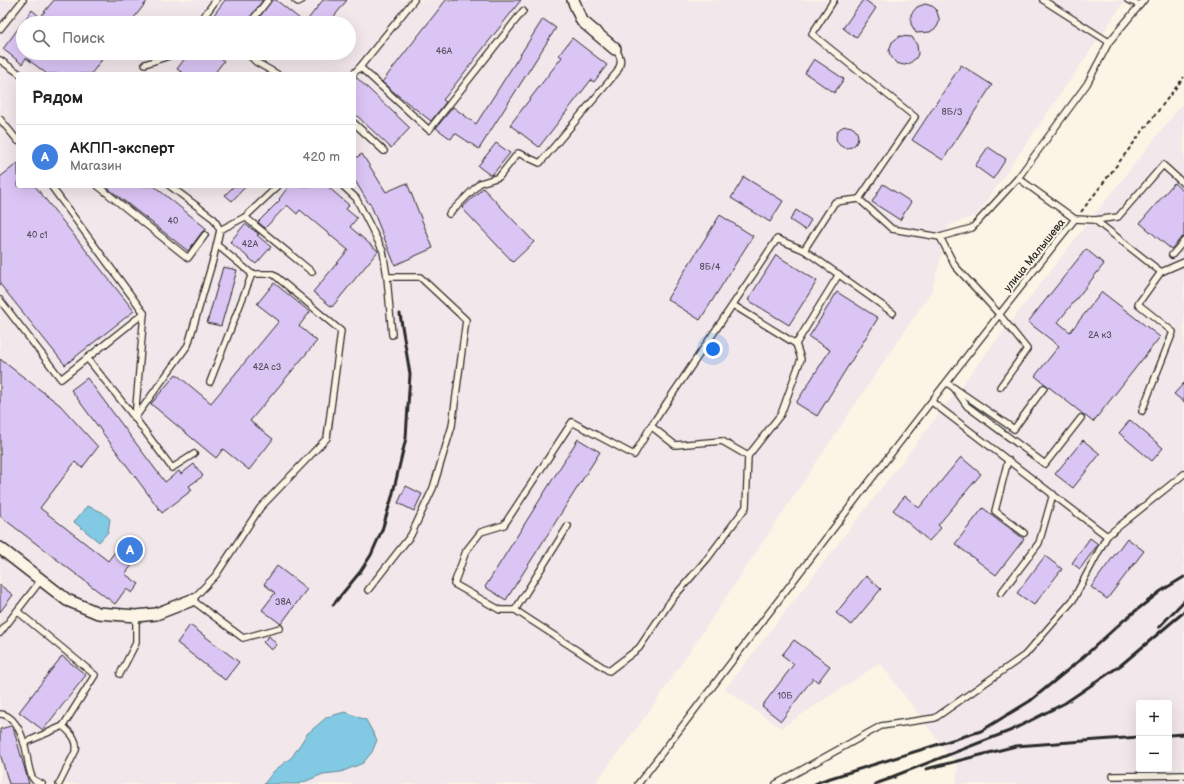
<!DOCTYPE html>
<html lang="ru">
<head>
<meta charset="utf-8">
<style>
  body { margin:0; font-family:"Balsamiq Sans",sans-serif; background:#f2f2f2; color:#222 }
  .controls { position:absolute; right:12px; bottom:12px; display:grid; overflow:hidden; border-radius:4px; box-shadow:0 4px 16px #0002 }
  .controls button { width:36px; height:36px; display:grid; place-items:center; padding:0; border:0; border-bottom:1px solid #e0e0e0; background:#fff; color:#222; font:20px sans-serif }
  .you { position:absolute; left:713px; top:349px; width:14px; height:14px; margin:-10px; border:3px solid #fff; border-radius:50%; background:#1a73e8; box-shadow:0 0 0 6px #1a73e833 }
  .badge { display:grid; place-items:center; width:26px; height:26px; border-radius:50%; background:#db2777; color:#fff; font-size:13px; font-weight:700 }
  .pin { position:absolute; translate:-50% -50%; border:2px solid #fff; box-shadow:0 1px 4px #0006 }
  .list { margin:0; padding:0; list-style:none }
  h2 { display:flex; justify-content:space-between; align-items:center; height:52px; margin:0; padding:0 16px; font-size:17px }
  h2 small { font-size:13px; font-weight:400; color:#767676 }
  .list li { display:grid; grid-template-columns:26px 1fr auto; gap:12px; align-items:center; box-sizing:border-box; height:64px; padding:0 16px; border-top:1px solid #e0e0e0 }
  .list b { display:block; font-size:15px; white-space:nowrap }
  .list p { margin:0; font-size:13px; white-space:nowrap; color:#767676 }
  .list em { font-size:13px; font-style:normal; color:#767676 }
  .icon { flex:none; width:22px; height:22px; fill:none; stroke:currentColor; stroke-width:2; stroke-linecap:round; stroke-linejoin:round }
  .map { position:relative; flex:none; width:1184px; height:784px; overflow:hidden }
  .search { position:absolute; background:#fff; box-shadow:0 4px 16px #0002; left:16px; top:16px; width:340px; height:44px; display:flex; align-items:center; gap:10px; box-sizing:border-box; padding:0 14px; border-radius:22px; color:#767676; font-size:15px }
  .panel { position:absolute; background:#fff; box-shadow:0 4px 16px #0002; left:16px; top:72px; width:340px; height:116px; border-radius:4px }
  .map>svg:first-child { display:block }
  .built { fill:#f2e7ea; fill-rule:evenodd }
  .water { fill:#82cae3; stroke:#5f8a99 }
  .building { fill:#dbc5f5; stroke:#2b2b2b }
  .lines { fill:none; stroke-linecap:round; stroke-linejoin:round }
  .service-casing { stroke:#2b2b2b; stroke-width:8 }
  .minor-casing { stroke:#2b2b2b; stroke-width:14 }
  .path { stroke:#2b2b2b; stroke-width:2; stroke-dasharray:4 3; stroke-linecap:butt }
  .service { stroke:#fcf5e5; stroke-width:5.5 }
  .minor { stroke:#fcf5e5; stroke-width:11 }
  .rail { stroke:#2b2b2b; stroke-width:3 }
  .labels { text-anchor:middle; stroke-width:4; stroke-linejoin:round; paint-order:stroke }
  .number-label { font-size:9px; fill:#57525e }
  .street-label { font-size:11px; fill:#2b2b2b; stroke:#fcf5e5 }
</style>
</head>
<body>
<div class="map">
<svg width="1184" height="784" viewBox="0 0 1184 784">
  <rect width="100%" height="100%" fill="#fcf5e5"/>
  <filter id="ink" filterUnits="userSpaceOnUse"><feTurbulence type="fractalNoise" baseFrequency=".025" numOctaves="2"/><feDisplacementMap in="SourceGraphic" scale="8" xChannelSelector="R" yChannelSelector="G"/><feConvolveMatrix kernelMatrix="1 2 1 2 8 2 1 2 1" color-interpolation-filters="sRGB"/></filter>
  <g filter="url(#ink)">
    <!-- built -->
    <g class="built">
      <path d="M0,0H1126L1115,15L977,215L949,225L932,290L653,706L595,784H0ZM23,23H349V53H23ZM18,74H354V186H18Z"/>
      <path d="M1184,102V784H956L958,767L880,663L781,728L725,689L1094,215ZM1139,703H1169V769H1139Z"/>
    </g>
    <!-- water -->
    <g class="water">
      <polygon points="87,506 102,512 110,519 108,532 99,542 74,522"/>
      <polygon points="345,712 366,720 377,740 372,752 363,763 341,772 323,774 299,784 264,784 274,771 292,757 307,734 327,717"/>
    </g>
    <!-- building -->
    <g class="building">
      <polygon points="54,0 148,0 130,23 23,23 23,53 107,53 91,74 47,74 26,58 22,64 3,49 32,10 40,17"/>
      <polygon points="225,0 263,0 246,23 214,23 210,20"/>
      <polygon points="272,0 276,0 305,23 323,0 347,0 329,23 255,23"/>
      <polygon points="446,0 521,0 443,100 446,102 431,121 395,93 382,82"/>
      <polygon points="863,0 865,0 876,8 856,38 843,28"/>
      <polygon points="925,4 932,6 936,9 939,18 939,22 937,27 930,32 916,33 911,24 911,14 917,7"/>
      <polygon points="543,19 556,28 479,149 455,133 451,139 436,128 453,107 476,124"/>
      <polygon points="900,36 912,37 917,45 918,54 916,58 909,64 904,65 896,63 890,55 889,51 892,42"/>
      <polygon points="572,38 607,65 594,82 591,80 539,147 510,125 562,57 559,55"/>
      <polygon points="189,53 213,53 224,61 214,74 184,74 177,69"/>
      <polygon points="814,59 844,79 834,93 805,73"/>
      <polygon points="961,65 992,85 943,160 912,140"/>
      <polygon points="356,77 410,128 391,148 354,113 354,78"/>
      <circle cx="847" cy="137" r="11"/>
      <polygon points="496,143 510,153 493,174 490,175 478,166"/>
      <polygon points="988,147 1006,159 993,179 975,166"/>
      <polygon points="362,154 386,192 407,183 433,248 395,265 370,203 369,204 354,179 354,159"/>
      <polygon points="18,163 18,186 35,186 134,311 65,365 0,284 0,177"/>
      <polygon points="744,177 783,201 770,222 731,198"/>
      <polygon points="1174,183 1184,192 1184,237 1181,238 1171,249 1140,223"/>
      <polygon points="883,184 911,202 900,220 872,202"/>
      <polygon points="105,186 154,186 207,229 202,232 188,251"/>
      <polygon points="234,186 246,186 232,201 225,195"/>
      <polygon points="289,186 327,186 349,205 346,209 357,218 350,227 378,251 332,307 313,292 348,250 300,210 297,214 287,205 265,228 258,222 280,200 279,199"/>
      <polygon points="483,188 534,242 513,262 462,208"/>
      <polygon points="796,210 811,220 805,230 790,220"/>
      <polygon points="720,215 753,236 700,320 667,299"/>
      <polygon points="245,224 259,234 257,235 271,247 256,264 230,242"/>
      <polygon points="1086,249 1104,264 1058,322 1070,332 1102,292 1160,337 1093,422 1035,376 1059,346 1028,322"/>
      <polygon points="776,255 817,281 789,325 748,300"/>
      <polygon points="223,267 237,270 221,326 207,323"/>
      <polygon points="274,283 310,312 299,326 317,341 250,421 273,439 249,470 223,449 216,458 151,404 176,374 211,403 279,321 257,304"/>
      <polygon points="837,292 878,318 817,416 796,403 830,350 809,337"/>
      <polygon points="0,359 60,405 98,447 82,468 75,462 40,508 108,561 126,537 144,550 125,574 139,584 132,593 126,589 115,604 0,516"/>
      <polygon points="87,378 165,482 179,471 181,474 194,464 203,476 189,486 192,490 162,513 71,390"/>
      <polygon points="1184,383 1184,402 1174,394"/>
      <polygon points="1130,420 1163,448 1152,461 1119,433"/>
      <polygon points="578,439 600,452 506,600 485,587"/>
      <polygon points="1083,440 1100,454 1073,488 1055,474"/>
      <polygon points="961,457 981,474 938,525 941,528 929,541 893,510 905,496 919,508"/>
      <polygon points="406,486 422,494 414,511 398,503"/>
      <polygon points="983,508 1024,539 996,575 955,544"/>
      <polygon points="1090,538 1098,544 1080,569 1072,563"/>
      <polygon points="1127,538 1144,551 1107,599 1091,587"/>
      <polygon points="1045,556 1062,569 1034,605 1017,593"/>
      <polygon points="277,566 307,589 281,624 262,610 275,593 264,584"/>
      <polygon points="866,576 881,589 851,625 836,613"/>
      <polygon points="0,585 13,595 0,612"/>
      <polygon points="190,625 239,662 225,680 177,643"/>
      <polygon points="269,636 277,645 271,650 263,642"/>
      <polygon points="794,640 830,666 818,682 813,678 781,721 762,706 794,664 782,655"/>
      <polygon points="62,656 86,675 43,730 19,712"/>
      <polygon points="11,726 13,727 29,784 9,784 0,753 0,729"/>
    </g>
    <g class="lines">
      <defs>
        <g id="service">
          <polyline points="295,0 298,2 302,0"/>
          <polyline points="834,0 812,34 915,117 859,199 892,229 940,237 972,228 1018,178"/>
          <polyline points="1043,0 1109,42"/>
          <polyline points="1128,0 1140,5"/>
          <polyline points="199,23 216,0"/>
          <polyline points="250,23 268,0"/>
          <polyline points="0,29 23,0"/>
          <polyline points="247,53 256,62 277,74"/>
          <polyline points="0,60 20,74"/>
          <polyline points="145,64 178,53"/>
          <polyline points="360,67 429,130 523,11"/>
          <polyline points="353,74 360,67 414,0"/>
          <polyline points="0,119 18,141"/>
          <polyline points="354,123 384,151"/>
          <polyline points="51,186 144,313 135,418 172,468 194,454"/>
          <polyline points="98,186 188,258 205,235"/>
          <polyline points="343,186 356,198 383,251 387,277 392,335"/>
          <polyline points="859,199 835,202 804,250 893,313"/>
          <path d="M449,214L480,183L499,177L518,153L540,163L617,72C622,62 622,58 615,49"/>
          <polyline points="245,217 278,186"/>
          <polyline points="1075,219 1095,220 1161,272 1184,262"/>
          <polyline points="1095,220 1118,217 1163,165 1184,184"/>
          <polyline points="220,230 245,217 312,272"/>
          <polyline points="940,237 955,266 999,314 1027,349 1000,387"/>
          <polyline points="217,245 252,274 273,274 341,331 327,438 260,508 216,575 192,600 243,638 280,628"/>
          <polyline points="1172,255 1184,241"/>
          <polyline points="0,300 61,379 144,313"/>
          <polyline points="733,305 796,344 839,274"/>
          <polyline points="87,358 135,418 188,345 213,260 220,230 214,219 170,186"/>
          <polyline points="210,382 252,274"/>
          <polyline points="947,383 1014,429 1044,388"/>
          <polyline points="954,388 967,406 1045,464 1081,418"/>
          <polyline points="1142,411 1173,332 1138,304 1161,272"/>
          <polyline points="748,456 781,414 801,359 796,344"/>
          <polyline points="1008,460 995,511 1024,533"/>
          <polyline points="568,526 515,610 609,671 639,648 672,599 707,559 746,507 748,456 722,441 675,445 651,426 777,239 804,250"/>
          <polyline points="1107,536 1184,474"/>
          <polyline points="368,590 411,535 433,488 452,426 466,320 420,277 387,277"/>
          <polyline points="1001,593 1039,543 1053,494"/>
          <polyline points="515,610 500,610 454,584 466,551 481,532 504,525 572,422 634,455 651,426"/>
          <path d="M17,611L95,675L63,726C70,733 78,739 76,750L59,784"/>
          <polyline points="0,633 41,580"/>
          <polyline points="120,674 136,643 136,616"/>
          <path d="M0,714C13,714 21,732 24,743C28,754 27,766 32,777L34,780L42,784"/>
          <polyline points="24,743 63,726"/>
          <polyline points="1113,776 1184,775"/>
          <path d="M638,784C783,595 926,405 1075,219L1018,178L1087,84L1109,42L1144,0"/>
          <polyline points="776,784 881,726 935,718 1025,655 1073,600 1107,536 932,402"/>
        </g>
        <g id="minor">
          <polyline points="573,0 582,21 615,49"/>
          <polyline points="0,548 67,600 98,613 136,616 156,614 192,600"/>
        </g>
      </defs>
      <!-- service casing -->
      <use href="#service" class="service-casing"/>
      <!-- minor casing -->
      <use href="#minor" class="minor-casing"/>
      <!-- path -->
      <polyline class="path" points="1081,212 1184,77"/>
      <!-- service -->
      <use href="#service" class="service"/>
      <!-- minor -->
      <use href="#minor" class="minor"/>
      <!-- rail -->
      <g class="rail">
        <polyline points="333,605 360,572 371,555 382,530 392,497 406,438 410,374 400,314"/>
        <polyline points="1159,627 1184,601"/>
        <polyline points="1169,735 1184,734"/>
        <polyline points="926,769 1016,746 1139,737"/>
        <polyline points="889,778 1012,730 1065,703 1121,665 1184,612"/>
        <polyline points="815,784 821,781 981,731 1030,701 1080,660 1124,620 1161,591 1184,577"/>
        <polyline points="875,784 895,777"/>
      </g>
    </g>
  </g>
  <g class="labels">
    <!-- number labels -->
    <g class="number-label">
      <text x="444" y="54">46А</text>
      <text x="952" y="115">8Б/3</text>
      <text x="173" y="224">40</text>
      <text x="37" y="238">40 с1</text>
      <text x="250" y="247">42А</text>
      <text x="710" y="270">8Б/4</text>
      <text x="1100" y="338">2А к3</text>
      <text x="267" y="370">42А с3</text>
      <text x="283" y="605">38А</text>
      <text x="785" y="699">10Б</text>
    </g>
    <!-- street labels -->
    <g class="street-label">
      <text transform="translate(1034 255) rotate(-51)" y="4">улица Малышева</text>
    </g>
  </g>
</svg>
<div class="controls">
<button>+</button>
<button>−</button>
</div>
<div class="you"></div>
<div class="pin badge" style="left:130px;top:550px;background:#3f7fe0">A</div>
<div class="search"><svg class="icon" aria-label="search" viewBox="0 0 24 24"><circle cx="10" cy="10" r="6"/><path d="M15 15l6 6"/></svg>Поиск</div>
<section class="panel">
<h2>Рядом<small></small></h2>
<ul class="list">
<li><span class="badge" style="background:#3f7fe0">A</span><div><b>АКПП-эксперт</b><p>Магазин</p></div><em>420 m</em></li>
</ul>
</section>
</div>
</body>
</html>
